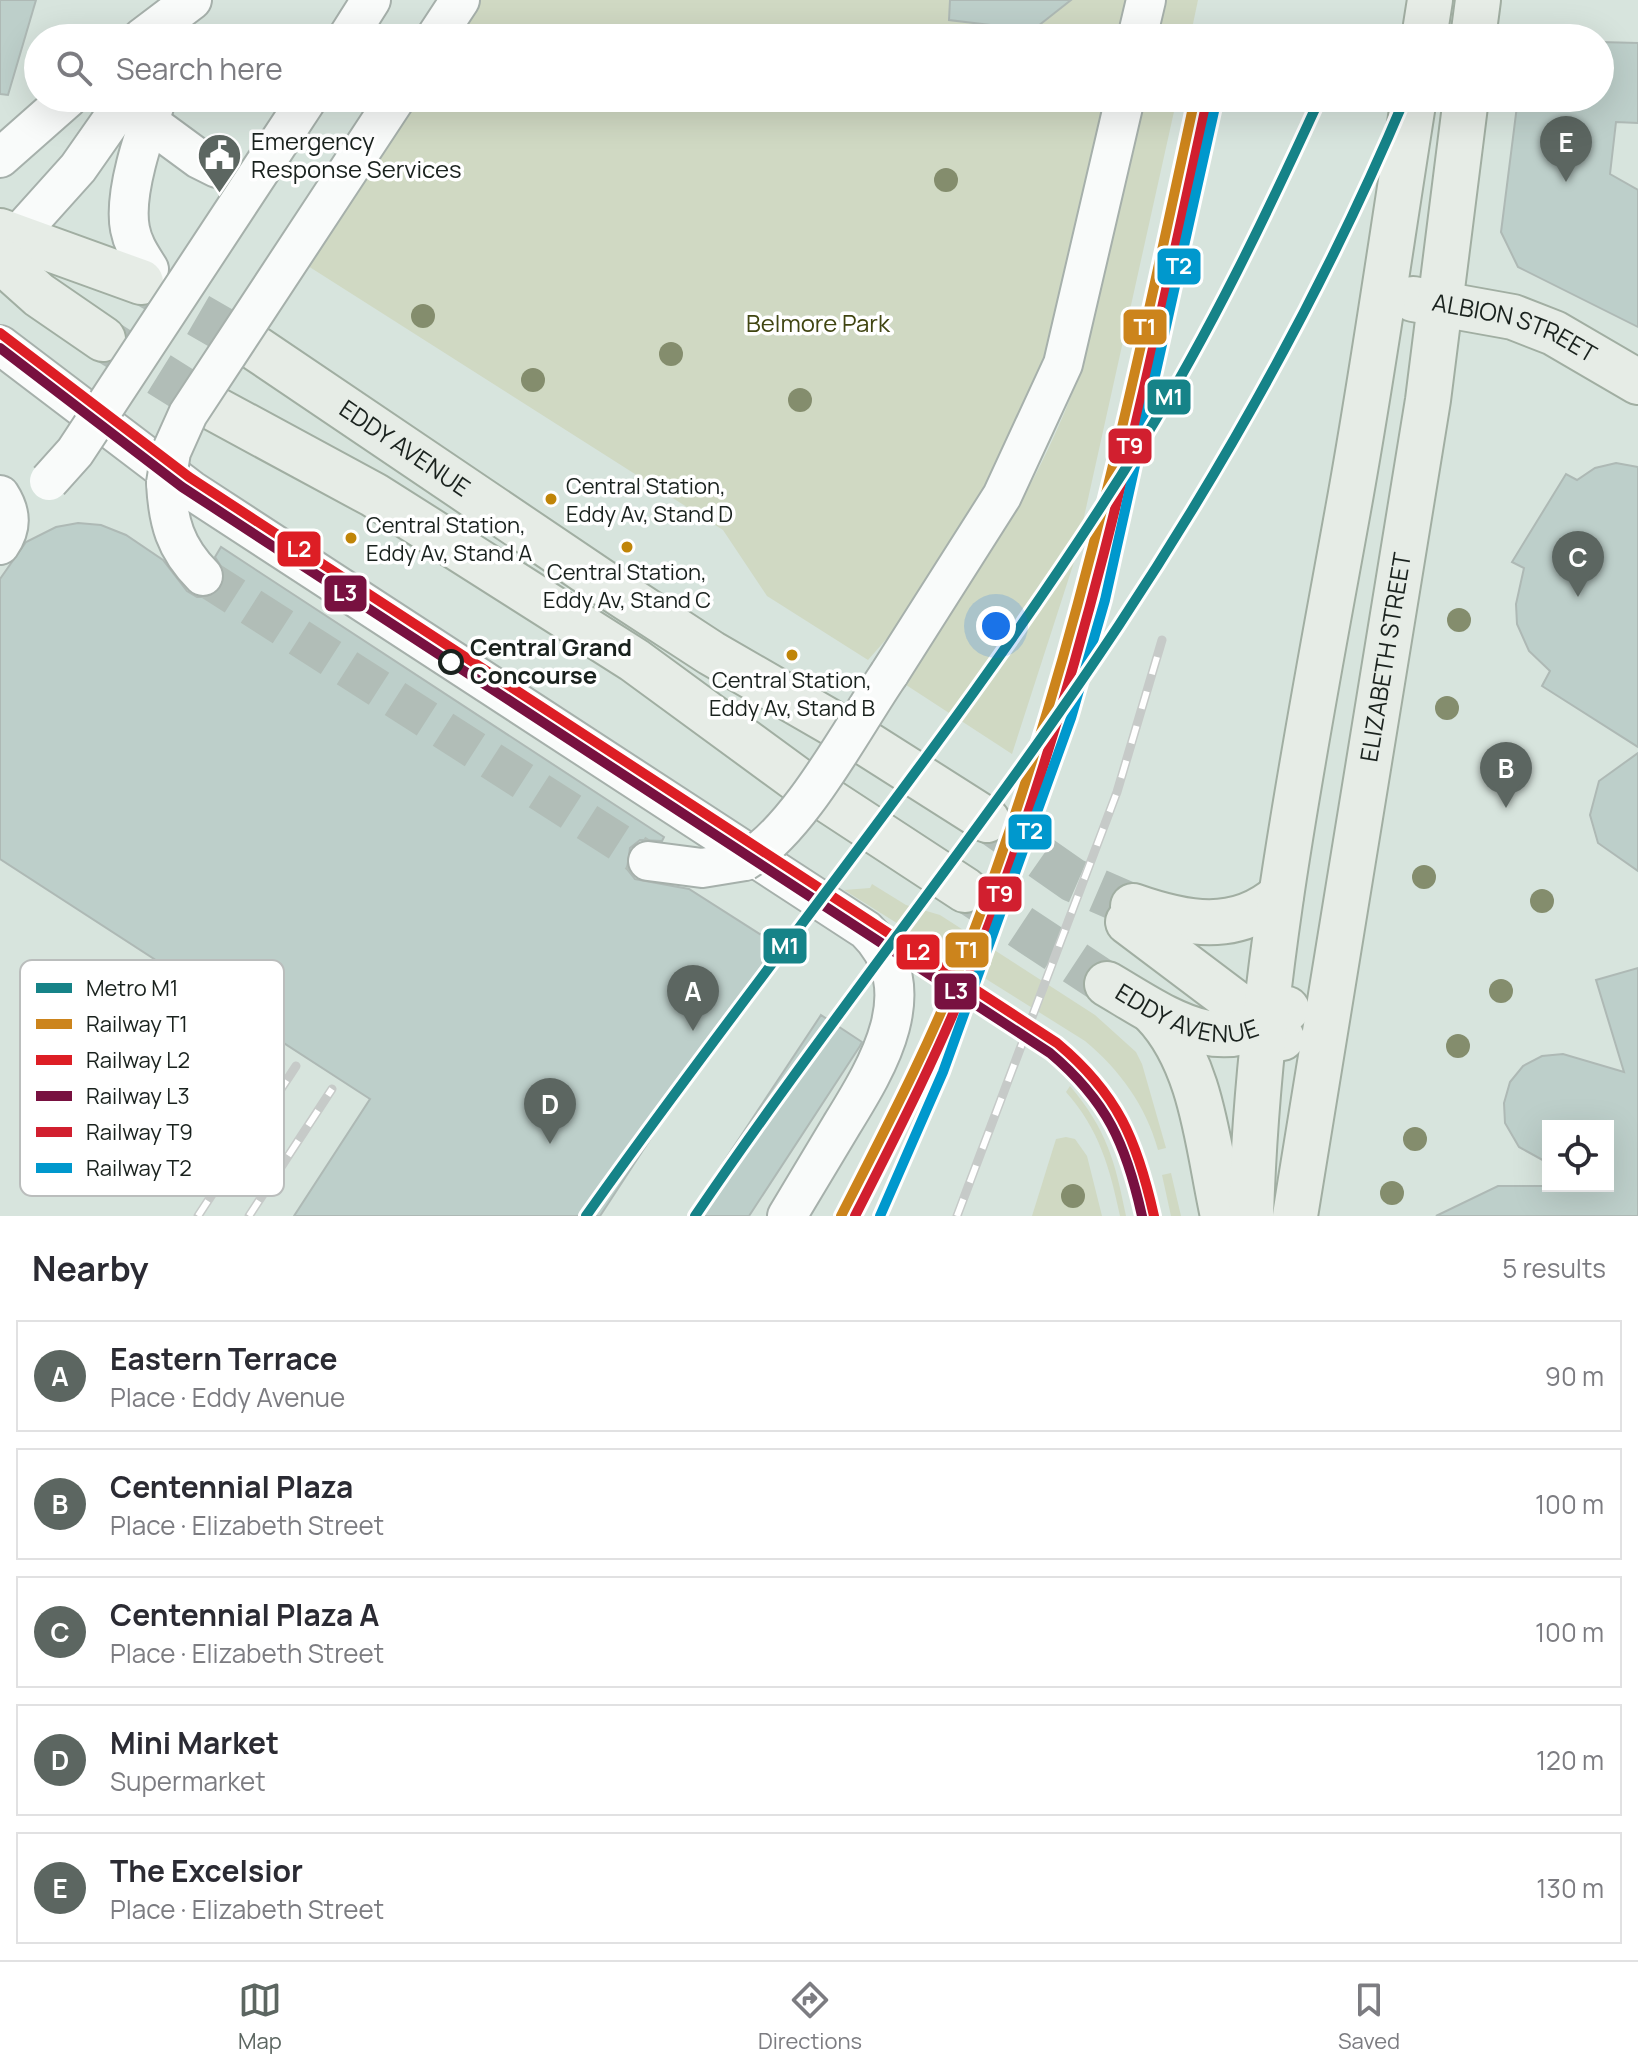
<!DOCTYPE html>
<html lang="en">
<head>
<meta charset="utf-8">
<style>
  body { margin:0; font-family:Manrope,sans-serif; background:#f7f7f7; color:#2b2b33 }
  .controls { position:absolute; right:24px; bottom:24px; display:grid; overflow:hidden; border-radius:0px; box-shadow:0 8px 32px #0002 }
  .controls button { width:72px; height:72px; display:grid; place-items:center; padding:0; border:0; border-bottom:2px solid #e1e1e2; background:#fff; color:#2b2b33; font:40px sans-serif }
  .you { position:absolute; left:996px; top:626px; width:28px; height:28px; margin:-20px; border:6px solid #fff; border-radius:50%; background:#1a73e8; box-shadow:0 0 0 12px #1a73e833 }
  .badge { display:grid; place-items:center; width:52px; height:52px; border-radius:50%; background:#5c6661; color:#fff; font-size:26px; font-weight:700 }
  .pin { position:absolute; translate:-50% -66px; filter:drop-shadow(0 2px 4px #0008) }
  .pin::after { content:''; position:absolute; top:42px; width:28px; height:24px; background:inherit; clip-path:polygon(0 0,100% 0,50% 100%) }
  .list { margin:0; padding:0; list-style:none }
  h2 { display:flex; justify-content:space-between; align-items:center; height:104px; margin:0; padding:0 32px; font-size:34px }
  h2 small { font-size:26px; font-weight:400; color:#7c7c81 }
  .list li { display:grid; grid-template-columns:52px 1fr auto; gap:24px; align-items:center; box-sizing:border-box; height:112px; margin:0 16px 16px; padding:0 16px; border:2px solid #e1e1e2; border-radius:0px }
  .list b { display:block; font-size:30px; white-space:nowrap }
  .list p { margin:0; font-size:26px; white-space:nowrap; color:#7c7c81 }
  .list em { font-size:26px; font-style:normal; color:#7c7c81 }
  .icon { flex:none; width:44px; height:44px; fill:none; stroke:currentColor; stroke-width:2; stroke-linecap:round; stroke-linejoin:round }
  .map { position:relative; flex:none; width:1638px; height:1216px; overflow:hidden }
  .search { position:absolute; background:#fff; box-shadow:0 8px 32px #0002; left:24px; right:24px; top:24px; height:88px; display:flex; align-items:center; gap:20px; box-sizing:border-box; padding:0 28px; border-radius:44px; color:#7c7c81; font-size:30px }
  .sheet { height:744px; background:#fff }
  nav { display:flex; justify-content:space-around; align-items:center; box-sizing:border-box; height:112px; border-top:2px solid #e1e1e2; background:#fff; font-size:22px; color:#7c7c81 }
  nav a { display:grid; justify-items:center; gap:4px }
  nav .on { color:#5c6661 }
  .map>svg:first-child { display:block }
  .green { fill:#d0d9c3 }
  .building { fill:#bdcfca; stroke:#aeb9b5; stroke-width:2 }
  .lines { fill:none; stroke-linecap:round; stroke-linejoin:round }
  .minor-tunnel { stroke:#b1bdb7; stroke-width:38; stroke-dasharray:38 19; stroke-linecap:butt }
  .major-tunnel { stroke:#b1bdb7; stroke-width:44; stroke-dasharray:44 22; stroke-linecap:butt }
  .minor-casing { stroke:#a6b0ab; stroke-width:42 }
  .major-casing { stroke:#a1aea2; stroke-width:48 }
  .minor { stroke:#f9fbfa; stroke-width:38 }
  .major { stroke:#e6ece6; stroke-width:44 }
  .rail-casing { stroke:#c6cac8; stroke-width:9 }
  .rail { stroke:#fff; stroke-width:6; stroke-dasharray:18; stroke-linecap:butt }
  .minor-bridge-casing { stroke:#a6b0ab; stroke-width:42; stroke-linecap:butt }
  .minor-bridge { stroke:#f9fbfa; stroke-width:38 }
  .rail-1-casing { stroke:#fff; stroke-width:16 }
  .rail-2-casing { stroke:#fff; stroke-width:16 }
  .rail-3-casing { stroke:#fff; stroke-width:16 }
  .rail-4-casing { stroke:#fff; stroke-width:16 }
  .rail-5-casing { stroke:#fff; stroke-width:16 }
  .rail-1 { stroke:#cc841c; stroke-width:10 }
  .rail-2 { stroke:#dd1e25; stroke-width:10 }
  .rail-3 { stroke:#781140; stroke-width:10 }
  .rail-4 { stroke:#d11f2f; stroke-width:10 }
  .rail-5 { stroke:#0098cd; stroke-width:10 }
  .metro-1-casing { stroke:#fff; stroke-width:16 }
  .metro-1 { stroke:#168388; stroke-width:10 }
  .tree { fill:#848d6d }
  .bus-dot { fill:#c08508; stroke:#fff; stroke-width:3 }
  .stop-dot { fill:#fff; stroke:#1a221e; stroke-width:4 }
  .labels { text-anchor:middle; stroke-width:7; stroke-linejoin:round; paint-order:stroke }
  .bus-label { font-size:22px; fill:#1a221e; stroke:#fff; text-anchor:start }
  .poi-label { font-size:24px; fill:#1a221e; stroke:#fff; text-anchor:start }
  .park-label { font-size:24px; fill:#404511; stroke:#fff }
  .street-label { font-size:24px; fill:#1a221e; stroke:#fff }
  .stop-label { font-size:24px; font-weight:bold; fill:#1a221e; stroke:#fff; text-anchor:start }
  .key { fill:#fff; stroke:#babdbc; stroke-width:2 }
  .key-label { font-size:22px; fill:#1a221e }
  .line-badge { stroke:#fff; stroke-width:3 }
  .badge-label { font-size:22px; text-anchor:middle; font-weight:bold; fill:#fff }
</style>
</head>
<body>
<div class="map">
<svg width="1638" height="1216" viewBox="0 0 1638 1216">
  <rect width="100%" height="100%" fill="#d7e4dd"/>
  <!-- green -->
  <g class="green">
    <polygon points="481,0 1128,0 1120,38 456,38"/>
    <polygon points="1160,0 1198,0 1190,38 1152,38"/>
    <polygon points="417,98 1106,98 1054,331 1038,383 991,490 925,595 868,660 767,596 723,530 308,266"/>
    <path d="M1140,98H1177L1074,562L1012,754L900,681C974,582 1035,495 1078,378C1090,344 1096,307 1104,271C1116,213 1128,156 1140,98Z"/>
    <path d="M872,884L906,905L940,915L1095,1015L1136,1052L1142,1064L1166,1148L1158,1150C1146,1106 1120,1070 1085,1041L844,890L870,888Z"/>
    <path d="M1070,1086C1107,1130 1115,1161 1126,1216H1120C1110,1168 1099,1129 1066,1092Z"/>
    <polygon points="1066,1137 1075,1139 1087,1156 1102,1216 1032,1216 1056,1139"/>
    <polygon points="1171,1173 1181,1216 1171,1216 1162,1175"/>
  </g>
  <!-- building -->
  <g class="building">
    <polygon points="0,0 36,0 8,95 0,94"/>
    <polygon points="950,0 1071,0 1033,30 949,20"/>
    <polygon points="1600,42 1638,43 1638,123 1616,122 1610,174 1638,190 1638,327 1518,267 1501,232 1518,98 1600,98"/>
    <polygon points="1616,463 1638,467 1638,747 1542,686 1550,671 1529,651 1517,624 1516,604 1524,568 1512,562 1566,474 1577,480 1595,468"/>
    <polygon points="78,523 101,525 126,535 163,560 187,591 197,597 208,597 224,583 224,571 215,557 221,547 664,837 662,841 640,840 630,848 627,869 635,879 689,889 777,945 600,1216 294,1216 370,1099 0,859 0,579 26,542 56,527"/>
    <polygon points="1638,753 1638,871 1598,843 1590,815 1599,781"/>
    <polygon points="1638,968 1638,1216 1436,1216 1498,1186 1608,1186 1608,1126 1548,1126 1548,1163 1519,1147 1505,1123 1504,1103 1510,1082 1523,1066 1542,1056 1563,1054 1624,1072 1596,980"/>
    <polygon points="821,1015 862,1042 860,1046 749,1216 688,1216"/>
  </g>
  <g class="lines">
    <!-- minor-tunnel -->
    <polyline class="minor-tunnel" points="203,576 648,861"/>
    <!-- major-tunnel -->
    <g class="major-tunnel">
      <polyline points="141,282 257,349"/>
      <polyline points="103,339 215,409"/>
      <polyline points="987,820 1073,880 1133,906"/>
      <polyline points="965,890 1107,984"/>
    </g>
    <defs>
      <g id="minor">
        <polyline points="142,38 192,0"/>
        <polyline points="347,38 371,0"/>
        <polyline points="435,38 460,0"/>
        <polyline points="1137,38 1146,0"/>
        <polyline points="131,109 199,159 217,168"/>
        <polyline points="0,158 68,98"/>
        <polyline points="16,237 78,168 127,98"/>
        <path d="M149,269C141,256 133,245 130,229C123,193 145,132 157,98"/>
        <path d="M0,345L191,490L866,930C927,989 876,1069 841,1126C823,1156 805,1186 787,1216"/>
        <path d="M166,483C168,522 175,548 203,576"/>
        <path d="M0,495C11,512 12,528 0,545"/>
        <polyline points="889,674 1002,496 1063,364 1125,98"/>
        <polyline points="648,861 702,868 745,861"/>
      </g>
      <g id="major">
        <polyline points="1424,38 1430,0"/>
        <polyline points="1473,38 1478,0"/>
        <polyline points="0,231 141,282"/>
        <polyline points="0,260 39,295 103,339"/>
        <path id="s1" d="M1413,299L1513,317L1554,333L1638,382"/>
        <path id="s2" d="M257,349L599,580L711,653L839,727"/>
        <polyline points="215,409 374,495 634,660 802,783"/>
        <polyline points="861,740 987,820"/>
        <polyline points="823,797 965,890"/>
        <path d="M1133,906C1184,924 1236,935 1281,895"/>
        <polyline points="1128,922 1282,1038"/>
        <path id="s3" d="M1107,984C1167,1019 1222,1063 1287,1009"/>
        <path d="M1154,1013C1203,1064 1208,1149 1223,1216"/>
        <path d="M1251,1216C1258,978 1306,743 1348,510C1373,373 1392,235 1414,98"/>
        <path id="s4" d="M1295,1216L1428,400L1466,98"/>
      </g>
    </defs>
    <!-- minor casing -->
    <use href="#minor" class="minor-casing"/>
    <!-- major casing -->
    <use href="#major" class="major-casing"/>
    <!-- minor -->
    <use href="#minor" class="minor"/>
    <!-- major -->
    <use href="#major" class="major"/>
    <defs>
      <g id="rail">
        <polyline points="198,1216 296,1066"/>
        <polyline points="249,1216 332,1089"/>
        <polyline points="957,1216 1117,792 1162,640"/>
      </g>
    </defs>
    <!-- rail casing -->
    <use href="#rail" class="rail-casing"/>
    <!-- rail -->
    <use href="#rail" class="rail"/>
    <defs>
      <g id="minor-bridge">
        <polyline points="49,481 75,452 308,98"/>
        <polyline points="166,483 171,452 188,414 396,98"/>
        <path d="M745,861C800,829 852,728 889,674"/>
      </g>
    </defs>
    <!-- minor-bridge casing -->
    <use href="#minor-bridge" class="minor-bridge-casing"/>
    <!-- minor-bridge -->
    <use href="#minor-bridge" class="minor-bridge"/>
    <defs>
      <path id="rail-1" d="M841,1216C886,1128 932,1041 967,949C1073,674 1133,385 1195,98"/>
      <path id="rail-2" d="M0,333L189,477L1057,1043C1118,1094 1137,1140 1154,1216"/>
      <path id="rail-3" d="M0,348L182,487L1050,1053C1107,1101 1126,1144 1142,1216"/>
      <path id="rail-4" d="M855,1216C899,1130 943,1044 978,953C1085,678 1145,388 1207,101"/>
      <polyline id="rail-5" points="880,1216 943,1072 1071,718 1105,600 1217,98"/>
    </defs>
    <!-- rail-1 casing -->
    <use href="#rail-1" class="rail-1-casing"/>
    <!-- rail-2 casing -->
    <use href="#rail-2" class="rail-2-casing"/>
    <!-- rail-3 casing -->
    <use href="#rail-3" class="rail-3-casing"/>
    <!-- rail-4 casing -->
    <use href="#rail-4" class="rail-4-casing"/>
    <!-- rail-5 casing -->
    <use href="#rail-5" class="rail-5-casing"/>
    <!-- rail-1 -->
    <use href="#rail-1" class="rail-1"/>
    <!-- rail-2 -->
    <use href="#rail-2" class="rail-2"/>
    <!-- rail-3 -->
    <use href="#rail-3" class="rail-3"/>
    <!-- rail-4 -->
    <use href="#rail-4" class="rail-4"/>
    <!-- rail-5 -->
    <use href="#rail-5" class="rail-5"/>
    <defs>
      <g id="metro-1">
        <path d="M586,1216C770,956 976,711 1144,439C1211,330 1267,214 1320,98"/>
        <path d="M695,1216C831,1016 985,827 1119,625C1230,457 1327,283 1405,98"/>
      </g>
    </defs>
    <!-- metro-1 casing -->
    <use href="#metro-1" class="metro-1-casing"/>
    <!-- metro-1 -->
    <use href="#metro-1" class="metro-1"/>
  </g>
  <!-- trees -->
  <g class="tree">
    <circle cx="946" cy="180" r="12"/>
    <circle cx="423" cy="316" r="12"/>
    <circle cx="671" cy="354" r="12"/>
    <circle cx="533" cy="380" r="12"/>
    <circle cx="800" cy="400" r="12"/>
    <circle cx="1459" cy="620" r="12"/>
    <circle cx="1447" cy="708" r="12"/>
    <circle cx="1424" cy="877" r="12"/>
    <circle cx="1542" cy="901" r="12"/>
    <circle cx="1501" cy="991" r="12"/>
    <circle cx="1458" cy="1046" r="12"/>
    <circle cx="1415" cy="1139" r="12"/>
    <circle cx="1392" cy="1193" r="12"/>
    <circle cx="1073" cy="1196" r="12"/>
  </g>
  <!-- icons -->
  <defs>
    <symbol id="civic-pin" viewBox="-11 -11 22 30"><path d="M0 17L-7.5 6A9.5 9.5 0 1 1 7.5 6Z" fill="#5c6661" stroke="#fff"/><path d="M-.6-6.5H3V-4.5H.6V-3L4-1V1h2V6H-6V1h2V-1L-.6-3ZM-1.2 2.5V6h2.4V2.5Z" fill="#fff"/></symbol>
  </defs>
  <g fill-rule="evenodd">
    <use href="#civic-pin" x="194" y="130" width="51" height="69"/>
  </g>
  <!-- markers -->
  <g class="bus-dot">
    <circle cx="551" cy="499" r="7"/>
    <circle cx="351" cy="538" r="7"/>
    <circle cx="627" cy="547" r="7"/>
    <circle cx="792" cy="655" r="7"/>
  </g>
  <circle class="stop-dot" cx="451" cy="662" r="11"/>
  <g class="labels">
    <!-- bus labels -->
    <g class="bus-label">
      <text x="566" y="494">Central Station,<tspan x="566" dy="28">Eddy Av, Stand D</tspan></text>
      <text x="366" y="533">Central Station,<tspan x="366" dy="28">Eddy Av, Stand A</tspan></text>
      <text x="627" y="580" text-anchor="middle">Central Station,<tspan x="627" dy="28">Eddy Av, Stand C</tspan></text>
      <text x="792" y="688" text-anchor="middle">Central Station,<tspan x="792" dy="28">Eddy Av, Stand B</tspan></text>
    </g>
    <!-- poi labels -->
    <g class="poi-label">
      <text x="251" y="150">Emergency<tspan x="251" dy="28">Response Services</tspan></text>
    </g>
    <!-- park labels -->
    <g class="park-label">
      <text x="818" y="332">Belmore Park</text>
    </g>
    <!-- street labels -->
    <g class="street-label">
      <text dy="8" stroke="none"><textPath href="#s1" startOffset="106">ALBION STREET</textPath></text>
      <text dy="8" stroke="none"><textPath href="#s2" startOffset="178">EDDY AVENUE</textPath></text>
      <text dy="8" stroke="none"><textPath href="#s4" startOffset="566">ELIZABETH STREET</textPath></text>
      <text dy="8" stroke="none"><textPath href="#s3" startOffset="88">EDDY AVENUE</textPath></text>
    </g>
    <!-- stop labels -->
    <g class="stop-label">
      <text x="470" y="656">Central Grand<tspan x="470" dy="28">Concourse</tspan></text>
    </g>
  </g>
  <!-- legend -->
  <rect x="20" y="960" width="264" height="236" rx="12" class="key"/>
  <rect x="36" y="983" width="36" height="10" fill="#168388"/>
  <rect x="36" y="1019" width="36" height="10" fill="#cc841c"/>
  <rect x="36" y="1055" width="36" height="10" fill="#dd1e25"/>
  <rect x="36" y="1091" width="36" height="10" fill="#781140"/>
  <rect x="36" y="1127" width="36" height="10" fill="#d11f2f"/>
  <rect x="36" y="1163" width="36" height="10" fill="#0098cd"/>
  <g class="key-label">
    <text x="86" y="996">Metro M1</text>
    <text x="86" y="1032">Railway T1</text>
    <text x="86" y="1068">Railway L2</text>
    <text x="86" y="1104">Railway L3</text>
    <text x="86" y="1140">Railway T9</text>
    <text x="86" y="1176">Railway T2</text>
  </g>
  <g class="line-badge">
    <rect x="1156" y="247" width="46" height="39" rx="8" fill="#0098cd"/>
    <rect x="1122" y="308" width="46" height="38" rx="8" fill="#cc841c"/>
    <rect x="1146" y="378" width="46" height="38" rx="8" fill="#168388"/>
    <rect x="1107" y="427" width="46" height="38" rx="8" fill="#d11f2f"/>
    <rect x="276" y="530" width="46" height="38" rx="8" fill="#dd1e25"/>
    <rect x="323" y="574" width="45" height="39" rx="8" fill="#781140"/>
    <rect x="1007" y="813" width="46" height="38" rx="8" fill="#0098cd"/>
    <rect x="977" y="875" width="46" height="38" rx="8" fill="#d11f2f"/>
    <rect x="762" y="927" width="46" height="38" rx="8" fill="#168388"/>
    <rect x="944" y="931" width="46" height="38" rx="8" fill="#cc841c"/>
    <rect x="895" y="933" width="46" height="38" rx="8" fill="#dd1e25"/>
    <rect x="933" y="972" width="45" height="39" rx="8" fill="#781140"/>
  </g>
  <g class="badge-label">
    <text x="1179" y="274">T2</text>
    <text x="1145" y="335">T1</text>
    <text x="1169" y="405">M1</text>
    <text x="1130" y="454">T9</text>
    <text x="299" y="557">L2</text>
    <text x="345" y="601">L3</text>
    <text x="1030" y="839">T2</text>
    <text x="1000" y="902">T9</text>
    <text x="785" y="954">M1</text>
    <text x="967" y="958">T1</text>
    <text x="918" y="960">L2</text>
    <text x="956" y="999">L3</text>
  </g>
</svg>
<div class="controls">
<button><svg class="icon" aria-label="locate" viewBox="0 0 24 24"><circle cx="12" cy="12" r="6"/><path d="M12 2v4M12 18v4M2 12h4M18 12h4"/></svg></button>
</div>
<div class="you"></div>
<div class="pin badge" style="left:693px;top:1031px">A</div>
<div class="pin badge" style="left:1506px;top:808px">B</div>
<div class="pin badge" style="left:1578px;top:597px">C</div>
<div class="pin badge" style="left:550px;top:1144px">D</div>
<div class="pin badge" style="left:1566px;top:182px">E</div>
<div class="search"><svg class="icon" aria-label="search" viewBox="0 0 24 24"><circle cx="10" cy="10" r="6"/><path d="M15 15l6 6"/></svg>Search here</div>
</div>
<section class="sheet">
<h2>Nearby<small>5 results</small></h2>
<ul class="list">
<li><span class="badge">A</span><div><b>Eastern Terrace</b><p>Place · Eddy Avenue</p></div><em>90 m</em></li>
<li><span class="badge">B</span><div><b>Centennial Plaza</b><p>Place · Elizabeth Street</p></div><em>100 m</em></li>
<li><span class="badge">C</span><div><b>Centennial Plaza A</b><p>Place · Elizabeth Street</p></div><em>100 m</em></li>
<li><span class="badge">D</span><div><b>Mini Market</b><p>Supermarket</p></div><em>120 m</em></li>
<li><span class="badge">E</span><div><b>The Excelsior</b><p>Place · Elizabeth Street</p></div><em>130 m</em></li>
</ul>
</section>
<nav>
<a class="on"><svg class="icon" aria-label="map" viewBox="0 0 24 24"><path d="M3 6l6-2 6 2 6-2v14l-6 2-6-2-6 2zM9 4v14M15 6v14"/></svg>Map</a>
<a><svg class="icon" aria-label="directions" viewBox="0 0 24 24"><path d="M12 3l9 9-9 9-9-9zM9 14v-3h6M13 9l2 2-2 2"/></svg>Directions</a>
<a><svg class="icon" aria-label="saved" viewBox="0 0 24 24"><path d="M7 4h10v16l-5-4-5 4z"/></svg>Saved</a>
</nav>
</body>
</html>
